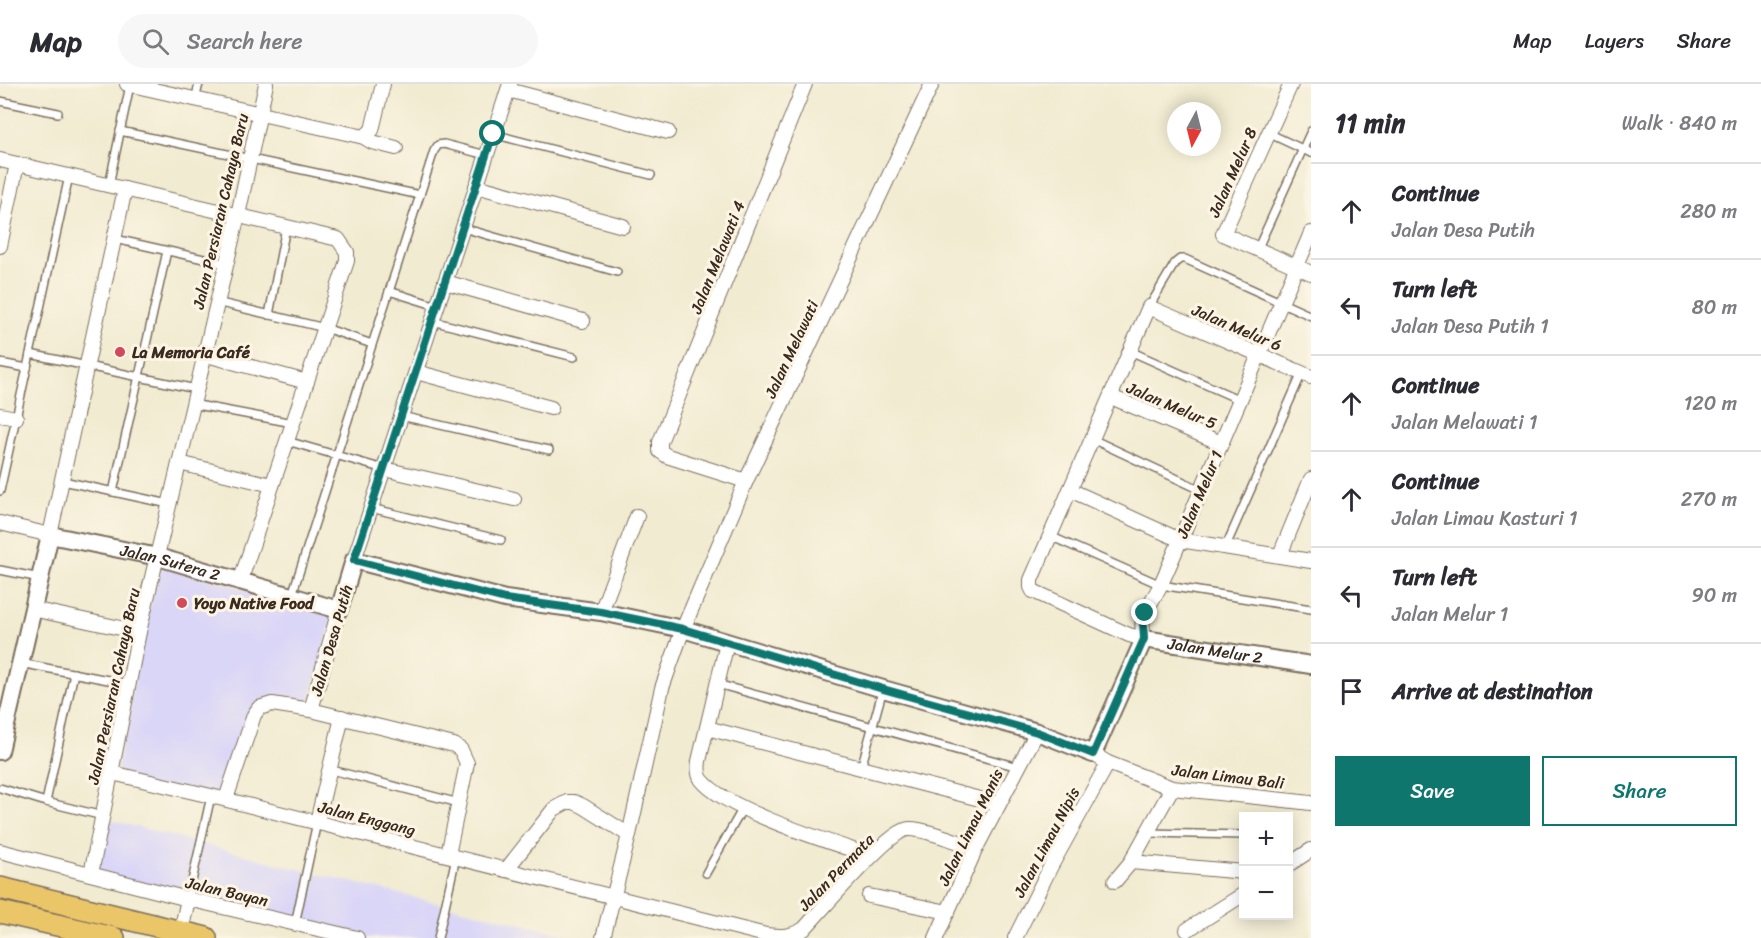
<!DOCTYPE html>
<html lang="en">
<head>
<meta charset="utf-8">
<style>
  body { margin:0; font-family:Sriracha,sans-serif; background:#f7f7f7; color:#2b2b33 }
  .controls { position:absolute; right:18px; bottom:18px; display:grid; overflow:hidden; border-radius:0px; box-shadow:0 3px 15px #0003 }
  .controls button { width:54px; height:54px; display:grid; place-items:center; padding:0; border:0; border-bottom:2px solid #e1e1e2; background:#fff; color:#2b2b33; font:30px sans-serif }
  .compass { position:absolute; left:1167px; top:18px; width:54px; height:54px; border-radius:50%; background:#fff; box-shadow:0 3px 15px #0003; rotate:187deg }
  .stop { position:absolute; width:18px; height:18px; margin:-14px; border:4px solid #0f766e; border-radius:50%; background:#fff }
  .stop.end { background:#0f766e; border-color:#fff; box-shadow:0 2px 6px #0008 }
  .list { margin:0; padding:0; list-style:none }
  h2 { display:flex; justify-content:space-between; align-items:center; height:78px; margin:0; padding:0 24px; font-size:26px }
  h2 small { font-size:20px; font-weight:400; color:#7c7c81 }
  .list li { display:grid; grid-template-columns:39px 1fr auto; gap:18px; align-items:center; box-sizing:border-box; height:96px; padding:0 24px; border-top:2px solid #e1e1e2 }
  .list b { display:block; font-size:22px; white-space:nowrap }
  .list p { margin:0; font-size:20px; white-space:nowrap; color:#7c7c81 }
  .list em { font-size:20px; font-style:normal; color:#7c7c81 }
  .actions { display:flex; gap:12px; padding:18px 24px }
  .actions a { flex:1; padding:14px 0; border:2px solid #0f766e; border-radius:0px; text-align:center; font-size:21px; color:#0f766e }
  .actions .main { background:#0f766e; color:#fff }
  .icon { flex:none; width:33px; height:33px; fill:none; stroke:currentColor; stroke-width:2; stroke-linecap:round; stroke-linejoin:round }
  .map { position:relative; flex:none; width:1311px; height:854px; overflow:hidden }
  header { display:flex; align-items:center; gap:36px; box-sizing:border-box; height:84px; padding:0 30px; background:#fff; border-bottom:2px solid #e1e1e2 }
  header strong { font-size:28px }
  nav { display:flex; gap:33px; margin-inline-start:auto; font-size:21px }
  .search { width:420px; height:54px; background:#f7f7f7; display:flex; align-items:center; gap:15px; box-sizing:border-box; padding:0 21px; border-radius:33px; color:#7c7c81; font-size:22px }
  main { display:flex }
  aside { flex:1; background:#fff }
  .map>svg:first-child { display:block }
  .built { fill:#dad6f7 }
  .lines { fill:none; stroke-linecap:round; stroke-linejoin:round }
  .service-casing { stroke:#7b6e5d; stroke-width:10 }
  .minor-casing { stroke:#7b6e5d; stroke-width:16 }
  .tertiary-casing { stroke:#7b6e5d; stroke-width:20 }
  .trunk-casing { stroke:#7b6e5d; stroke-width:24 }
  .service { stroke:#fff; stroke-width:7 }
  .minor { stroke:#fff; stroke-width:14 }
  .tertiary { stroke:#fff; stroke-width:16 }
  .trunk { stroke:#ebc669; stroke-width:21 }
  .route { stroke:#0f766e; stroke-width:8 }
  .poi-dot { fill:#d1495b; stroke:#fcf5e5; stroke-width:2 }
  .labels { text-anchor:middle; stroke-width:6; stroke-linejoin:round; paint-order:stroke }
  .street-label { font-size:16px; fill:#3b2a1e; stroke:#fcf5e5 }
  .poi-label { font-size:16px; font-weight:bold; fill:#3b2a1e; stroke:#fcf5e5; text-anchor:start }
</style>
</head>
<body>
<header>
<strong>Map</strong>
<div class="search"><svg class="icon" aria-label="search" viewBox="0 0 24 24"><circle cx="10" cy="10" r="6"/><path d="M15 15l6 6"/></svg>Search here</div>
<nav><a>Map</a><a>Layers</a><a>Share</a></nav>
</header>
<main>
<div class="map">
<svg width="1311" height="854" viewBox="0 0 1311 854">
  <rect width="100%" height="100%" fill="#fcf5e5"/>
  <filter id="ink" filterUnits="userSpaceOnUse"><feTurbulence type="fractalNoise" baseFrequency=".0167" numOctaves="2"/><feDisplacementMap in="SourceGraphic" scale="12" xChannelSelector="R" yChannelSelector="G"/><feConvolveMatrix kernelMatrix="1 2 1 2 8 2 1 2 1" color-interpolation-filters="sRGB"/></filter>
  <filter id="wash" filterUnits="userSpaceOnUse"><feTurbulence type="fractalNoise" baseFrequency=".008" numOctaves="4" result="noise"/><feDisplacementMap in="SourceGraphic" scale="24" xChannelSelector="R" yChannelSelector="G"/><feGaussianBlur stdDeviation="1.35" result="paint"/><feColorMatrix in="noise" values="0 0 0 0 0 0 0 0 0 0 0 0 0 0 0 0 0 1.4 0 .05"/><feComposite in="paint" operator="in"/></filter>
  <g filter="url(#wash)">
    <rect width="100%" height="100%" fill="#f1ebd1"/>
    <!-- built -->
    <g class="built">
      <polygon points="161,480 333,531 308,622 259,618 221,719 115,694 143,549"/>
      <polygon points="99,733 309,788 580,854 339,854 86,793"/>
    </g>
  </g>
  <g filter="url(#ink)">
    <g class="lines">
      <defs>
        <g id="service">
          <polyline points="195,16 199,0"/>
          <polyline points="0,17 58,29"/>
          <polyline points="120,47 420,111"/>
          <polyline points="1268,49 1311,69"/>
          <polyline points="493,50 651,91"/>
          <polyline points="109,101 130,1"/>
          <polyline points="463,144 617,188"/>
          <polyline points="115,155 226,180"/>
          <polyline points="1257,166 1311,47"/>
          <polyline points="389,207 437,222"/>
          <polyline points="216,218 325,244 372,260"/>
          <polyline points="1149,223 1175,179 1180,175 1185,175 1311,232"/>
          <polyline points="269,231 286,143"/>
          <polyline points="432,237 574,273"/>
          <polyline points="1130,267 1240,316"/>
          <polyline points="30,270 196,305"/>
          <polyline points="0,279 27,284"/>
          <polyline points="192,320 293,339"/>
          <polyline points="401,332 549,366"/>
          <polyline points="1092,355 1201,406"/>
          <polyline points="287,357 384,385"/>
          <polyline points="63,397 169,420"/>
          <polyline points="0,407 69,92"/>
          <polyline points="113,408 167,167"/>
          <polyline points="371,424 501,456"/>
          <polyline points="1050,452 1161,501 1311,525"/>
          <polyline points="1226,462 1302,289"/>
          <polyline points="0,486 40,494"/>
          <polyline points="292,511 434,67 438,61 444,60 486,71"/>
          <polyline points="20,579 129,600"/>
          <polyline points="717,600 1018,683"/>
          <polyline points="861,684 883,605"/>
          <polyline points="328,685 459,719"/>
          <polyline points="0,704 46,718 103,732"/>
          <polyline points="46,718 74,589"/>
          <polyline points="1147,749 1244,751"/>
          <polyline points="706,789 743,724"/>
          <polyline points="188,815 211,712"/>
          <polyline points="295,840 317,738"/>
          <polyline points="438,854 456,773"/>
        </g>
        <g id="minor">
          <polyline points="127,0 364,53 372,46 383,0"/>
          <polyline points="1291,0 1223,150 1311,189"/>
          <polyline points="508,6 668,48"/>
          <polyline points="364,53 372,58 396,64"/>
          <polyline points="0,76 338,155 347,168 347,177 240,498"/>
          <polyline points="476,102 623,142"/>
          <path d="M1311,149C1271,242 1232,335 1192,428C1182,452 1172,476 1161,500C1156,511 1148,521 1144,532C1141,539 1143,547 1144,555L1129,551L1033,507L1031,503V496L1149,223L1311,293"/>
          <polyline points="0,162 17,80"/>
          <polyline points="445,198 583,237"/>
          <polyline points="203,270 307,298"/>
          <polyline points="416,288 551,324"/>
          <polyline points="1111,313 1221,359"/>
          <polyline points="0,331 16,334"/>
          <polyline points="179,379 272,401"/>
          <polyline points="384,385 514,415"/>
          <polyline points="746,397 667,372 660,367 660,358 805,0"/>
          <polyline points="1070,406 1180,456 1311,477"/>
          <polyline points="0,439 50,451 125,105"/>
          <polyline points="1280,471 1311,395"/>
          <polyline points="354,476 510,0"/>
          <polyline points="32,525 139,548"/>
          <polyline points="601,528 637,432"/>
          <path d="M727,559L699,677C698,684 698,690 701,695C724,726 833,759 871,772"/>
          <polyline points="311,626 454,661 461,666 467,679 448,771"/>
          <polyline points="707,644 999,720"/>
          <polyline points="1093,670 1108,679 1172,704 1311,719"/>
          <path d="M112,689L211,712L766,851C781,853 791,853 804,845C820,828 890,745 909,745C923,744 961,759 976,764"/>
          <polyline points="226,715 254,631 259,624 272,620 311,626 339,526"/>
          <polyline points="317,738 342,633"/>
          <polyline points="0,767 188,815 357,854"/>
          <polyline points="1131,778 1244,788"/>
          <polyline points="1288,781 1311,766"/>
          <polyline points="506,786 554,725 567,718 574,718 583,722 629,751"/>
          <polyline points="91,790 139,548 238,131 266,0"/>
          <polyline points="1115,797 1131,778 1172,704"/>
          <polyline points="869,812 948,828"/>
          <polyline points="1187,846 1244,810"/>
          <polyline points="181,848 188,815"/>
          <polyline points="603,854 629,751 662,604 683,545 746,397 932,0"/>
          <polyline points="936,854 976,764 1037,648"/>
          <polyline points="1015,854 1051,782 1108,679"/>
        </g>
        <g id="tertiary">
          <path id="s1" d="M0,667L50,451L158,473L339,526L354,476L505,515L601,528L683,545L883,605L1037,648L1093,670L1144,555L1311,581"/>
        </g>
        <g id="trunk">
          <polyline points="0,804 206,854"/>
          <polyline points="0,828 114,854"/>
        </g>
      </defs>
      <!-- service casing -->
      <use href="#service" class="service-casing"/>
      <!-- minor casing -->
      <use href="#minor" class="minor-casing"/>
      <!-- tertiary casing -->
      <use href="#tertiary" class="tertiary-casing"/>
      <!-- trunk casing -->
      <use href="#trunk" class="trunk-casing"/>
      <!-- service -->
      <use href="#service" class="service"/>
      <!-- minor -->
      <use href="#minor" class="minor"/>
      <!-- tertiary -->
      <use href="#tertiary" class="tertiary"/>
      <!-- trunk -->
      <use href="#trunk" class="trunk"/>
    </g>
  </g>
  <g class="lines" filter="url(#ink)">
    <!-- route -->
    <polyline class="route" points="493,50 354,476 505,515 601,528 683,545 883,605 1037,648 1093,670 1144,555 1143,536 1145,529"/>
  </g>
  <!-- markers -->
  <g class="poi-dot">
    <circle cx="120" cy="268" r="6"/>
    <circle cx="182" cy="519" r="6"/>
  </g>
  <g class="labels">
    <!-- street labels -->
    <g class="street-label">
      <text transform="translate(1232 88) rotate(-66)" y="6">Jalan Melur 8</text>
      <text transform="translate(220 127) rotate(-77)" y="6">Jalan Persiaran Cahaya Baru</text>
      <text transform="translate(717 173) rotate(-68)" y="6">Jalan Melawati 4</text>
      <text transform="translate(1237 243) rotate(23)" y="6">Jalan Melur 6</text>
      <text transform="translate(791 265) rotate(-65)" y="6">Jalan Melawati</text>
      <text transform="translate(1172 321) rotate(23)" y="6">Jalan Melur 5</text>
      <text transform="translate(1199 410) rotate(-67)" y="6">Jalan Melur 1</text>
      <text dy="6" stroke="none"><textPath href="#s1" startOffset="345">Jalan Sutera 2</textPath></text>
      <text transform="translate(331 556) rotate(-74)" y="6">Jalan Desa Putih</text>
      <text dy="6" stroke="none"><textPath href="#s1" startOffset="1536">Jalan Melur 2</textPath></text>
      <text transform="translate(113 602) rotate(-78)" y="6">Jalan Persiaran Cahaya Baru</text>
      <text transform="translate(1228 692) rotate(7)" y="6">Jalan Limau Bali</text>
      <text transform="translate(367 734) rotate(14)" y="6">Jalan Enggang</text>
      <text transform="translate(970 743) rotate(-64)" y="6">Jalan Limau Manis</text>
      <text transform="translate(1046 758) rotate(-62)" y="6">Jalan Limau Nipis</text>
      <text transform="translate(836 788) rotate(-46)" y="6">Jalan Permata</text>
      <text transform="translate(227 807) rotate(13)" y="6">Jalan Bayan</text>
    </g>
    <!-- poi labels -->
    <g class="poi-label">
      <text x="132" y="274">La Memoria Café</text>
      <text x="194" y="525">Yoyo Native Food</text>
    </g>
  </g>
</svg>
<div class="controls">
<button>+</button>
<button>−</button>
</div>
<svg class="compass" viewBox="-18 -18 36 36"><path d="M0-13l5 13h-10z" fill="#e53935"/><path d="M0 13l5-13h-10z" fill="#7c7c81"/></svg>
<div class="stop" style="left:493px;top:50px"></div>
<div class="stop end" style="left:1145px;top:529px"></div>
</div>
<aside>
<h2>11 min<small>Walk · 840 m</small></h2>
<ul class="list">
<li><svg class="icon" aria-label="ahead" viewBox="0 0 24 24"><path d="M12 20V5M6 11l6-6 6 6"/></svg><div><b>Continue</b><p>Jalan Desa Putih</p></div><em>280 m</em></li>
<li><svg class="icon" aria-label="left" viewBox="0 0 24 24"><path d="M17 20v-9H6M10 6l-5 5 5 5"/></svg><div><b>Turn left</b><p>Jalan Desa Putih 1</p></div><em>80 m</em></li>
<li><svg class="icon" aria-label="ahead" viewBox="0 0 24 24"><path d="M12 20V5M6 11l6-6 6 6"/></svg><div><b>Continue</b><p>Jalan Melawati 1</p></div><em>120 m</em></li>
<li><svg class="icon" aria-label="ahead" viewBox="0 0 24 24"><path d="M12 20V5M6 11l6-6 6 6"/></svg><div><b>Continue</b><p>Jalan Limau Kasturi 1</p></div><em>270 m</em></li>
<li><svg class="icon" aria-label="left" viewBox="0 0 24 24"><path d="M17 20v-9H6M10 6l-5 5 5 5"/></svg><div><b>Turn left</b><p>Jalan Melur 1</p></div><em>90 m</em></li>
<li><svg class="icon" aria-label="arrive" viewBox="0 0 24 24"><path d="M6 21V4h12l-3 4 3 4H6"/></svg><div><b>Arrive at destination</b></div></li>
</ul>
<div class="actions"><a class="main">Save</a><a>Share</a></div>
</aside>
</main>
</body>
</html>
